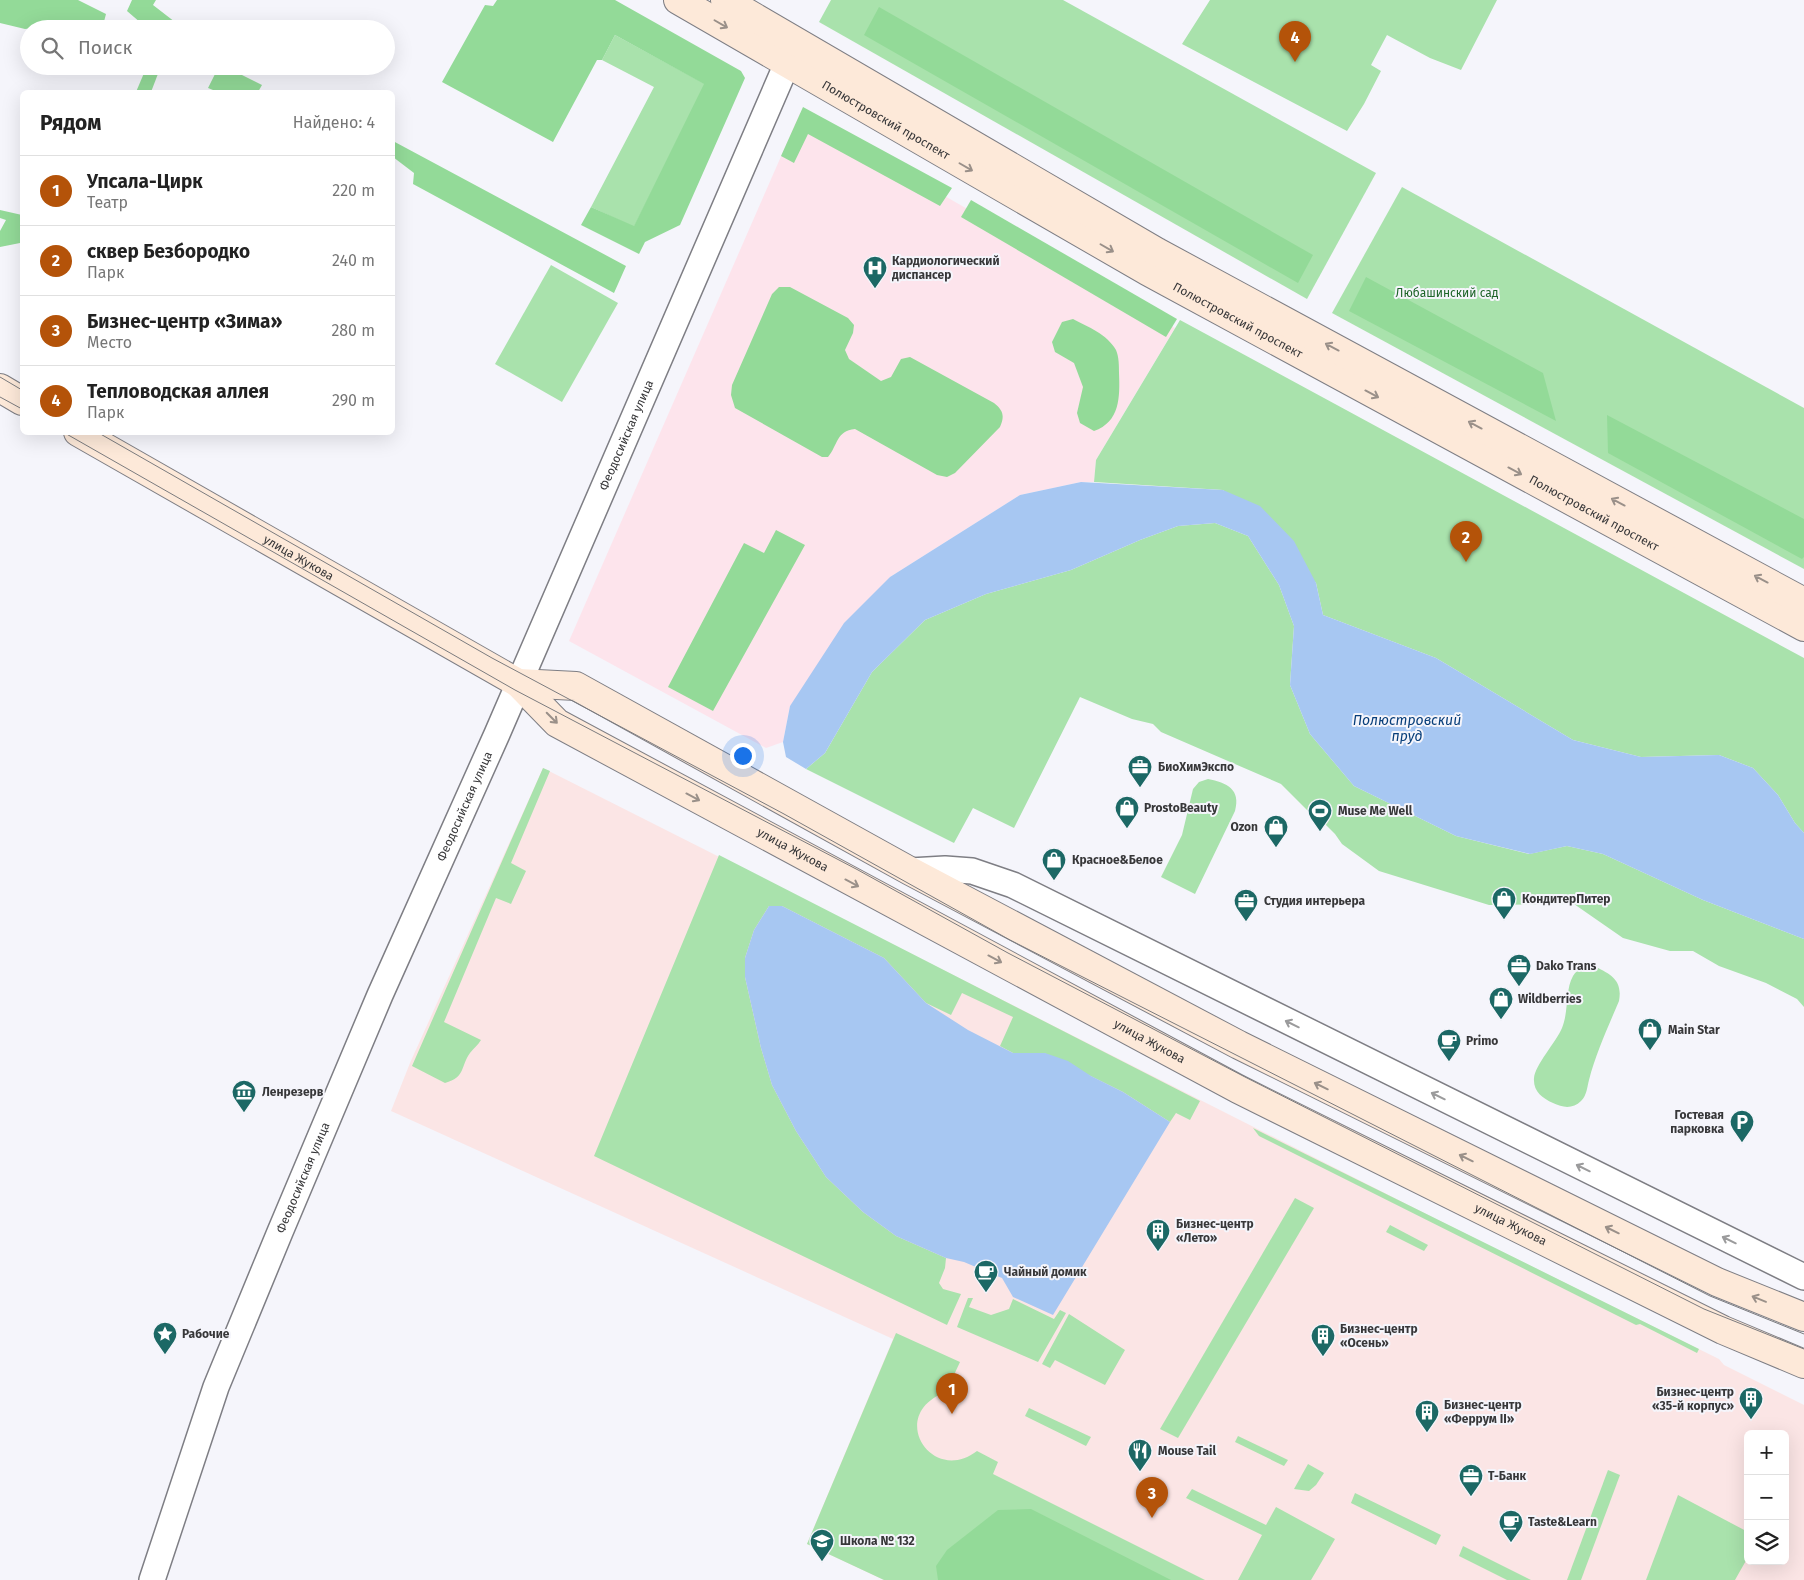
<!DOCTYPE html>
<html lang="ru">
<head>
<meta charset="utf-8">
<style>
  body { margin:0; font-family:"Fira Sans",sans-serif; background:#f6f6f6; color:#222 }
  .controls { position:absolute; right:15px; bottom:15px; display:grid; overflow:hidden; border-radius:8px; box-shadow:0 5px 20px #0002 }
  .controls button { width:45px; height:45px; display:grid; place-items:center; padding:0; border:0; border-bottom:1px solid #e0e0e0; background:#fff; color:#222; font:25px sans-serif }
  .you { position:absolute; left:742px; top:755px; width:18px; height:18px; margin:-12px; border:4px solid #fff; border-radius:50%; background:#1a73e8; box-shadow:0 0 0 8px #1a73e833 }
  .badge { display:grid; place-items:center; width:32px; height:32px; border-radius:50%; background:#b45309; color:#fff; font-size:16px; font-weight:700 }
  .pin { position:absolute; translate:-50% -41px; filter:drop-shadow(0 1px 2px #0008) }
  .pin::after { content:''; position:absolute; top:26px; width:18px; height:15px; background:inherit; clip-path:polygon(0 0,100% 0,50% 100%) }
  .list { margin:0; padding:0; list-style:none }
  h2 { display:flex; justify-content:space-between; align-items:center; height:65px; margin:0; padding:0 20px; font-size:21px }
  h2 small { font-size:16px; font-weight:400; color:#767676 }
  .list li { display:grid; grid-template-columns:32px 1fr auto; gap:15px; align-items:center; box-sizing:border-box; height:70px; padding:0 20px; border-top:1px solid #e0e0e0 }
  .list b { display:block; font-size:19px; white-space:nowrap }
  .list p { margin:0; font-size:16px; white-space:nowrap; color:#767676 }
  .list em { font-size:16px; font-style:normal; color:#767676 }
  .icon { flex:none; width:28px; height:28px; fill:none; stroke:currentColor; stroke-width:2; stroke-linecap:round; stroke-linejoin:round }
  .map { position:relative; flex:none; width:1804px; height:1580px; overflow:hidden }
  .search { position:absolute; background:#fff; box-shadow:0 5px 20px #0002; left:20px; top:20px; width:375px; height:55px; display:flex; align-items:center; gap:12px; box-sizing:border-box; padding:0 18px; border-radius:28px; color:#767676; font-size:19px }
  .panel { position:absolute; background:#fff; box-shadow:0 5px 20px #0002; left:20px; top:90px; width:375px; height:345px; border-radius:8px }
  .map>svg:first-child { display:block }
  .commercial { fill:#fbe5e5; fill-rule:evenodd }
  .medical { fill:#fde4ec }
  .green { fill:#a9e2ac }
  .forest { fill:#93da98 }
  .water { fill:#a7c7f2 }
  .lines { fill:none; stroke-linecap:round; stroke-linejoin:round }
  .street-casing { stroke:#7e7e84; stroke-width:28 }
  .secondary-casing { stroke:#7e7e84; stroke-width:30 }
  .street { stroke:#fff; stroke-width:25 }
  .secondary { stroke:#fde9d9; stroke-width:28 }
  .tram { stroke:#7b7b7e; stroke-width:1 }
  .oneway { stroke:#9a9089 }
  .oneway2 { stroke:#9b9b9c }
  .labels { text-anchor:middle; stroke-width:4; stroke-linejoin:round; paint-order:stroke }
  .street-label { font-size:12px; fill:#373739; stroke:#f5f5fb }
  .poi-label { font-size:12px; font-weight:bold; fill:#373739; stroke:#f5f5fb; text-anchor:start }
  .park-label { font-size:12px; fill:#1e6529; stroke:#f5f5fb }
  .water-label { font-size:14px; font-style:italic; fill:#073e7a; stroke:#f5f5fb }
</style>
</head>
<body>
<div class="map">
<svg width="1804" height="1580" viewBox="0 0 1804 1580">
  <rect width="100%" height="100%" fill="#f5f5fb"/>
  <!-- commercial -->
  <path class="commercial" d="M543,768L1446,1224L1719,1359L1724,1365L1804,1405V1580H884L807,1544L893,1339L391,1111L410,1063ZM1748,1434H1785V1561H1748Z"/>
  <!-- medical -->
  <polygon class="medical" points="800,113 1175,328 1096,460 1094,482 1081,482 1020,495 890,577 790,706 783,742 766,748 569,641"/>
  <!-- green -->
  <g class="green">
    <polygon points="831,0 1063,0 1376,173 1307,299 819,22"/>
    <polygon points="1210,0 1497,0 1461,70 1430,58 1387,35 1371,65 1381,71 1364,104 1347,131 1182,44"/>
    <polygon points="615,35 705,84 634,227 591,207 654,87 602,60"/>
    <polygon points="1402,187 1804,408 1804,569 1332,313"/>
    <polygon points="551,265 618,303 562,402 495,364"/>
    <polygon points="1180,320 1804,658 1804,833 1795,823 1778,795 1753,768 1719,755 1641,757 1573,740 1436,658 1323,615 1316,583 1223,490 1094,482 1096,460"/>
    <polygon points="1215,523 1248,536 1279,585 1294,626 1290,685 1310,734 1354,786 1456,836 1529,854 1567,846 1603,854 1703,900 1804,939 1804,1007 1797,999 1766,983 1719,966 1693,951 1670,951 1623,938 1574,904 1489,905 1379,871 1342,844 1335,834 1316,815 1309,812 1281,784 1161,732 1153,724 1132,719 1080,697 1014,828 973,808 954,843 806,769 825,753 872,672 925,620 986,594 1071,570 1140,540 1178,526"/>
    <path d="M543,768L550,771L511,863L526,871L511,904L496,898L444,1022L481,1040C478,1045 474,1048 470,1053C460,1067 466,1077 445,1083L412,1066Z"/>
    <path d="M1208,779C1227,783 1241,789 1235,811L1195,894L1161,877L1182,835L1193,789L1199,782Z"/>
    <polygon points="719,855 1200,1101 1190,1120 1176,1113 1170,1122 1123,1092 1044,1053 1013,1053 1000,1046 1013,1017 962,993 951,1015 926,1003 884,958 782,906 769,906 754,930 745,958 745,977 761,1048 772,1085 796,1131 826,1177 863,1212 896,1236 946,1258 945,1268 939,1283 943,1289 961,1294 947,1325 594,1156"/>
    <path d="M1592,965C1610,974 1623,979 1619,1001C1608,1027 1596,1053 1589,1080C1587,1087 1587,1095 1581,1101C1573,1109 1563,1108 1553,1103C1542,1098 1533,1091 1534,1078C1535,1065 1556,1042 1562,1028C1569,1011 1565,990 1573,976C1578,968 1584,967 1592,965Z"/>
    <polygon points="1253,1128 1699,1349 1697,1353 1640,1324 1636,1325 1259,1136"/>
    <polygon points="1295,1198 1314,1208 1178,1438 1160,1429"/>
    <polygon points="1390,1225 1428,1245 1424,1251 1386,1232"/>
    <polygon points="968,1298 973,1298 969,1307 991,1315 1009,1309 1013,1299 1054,1319 1060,1310 1066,1313 1038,1362 957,1327"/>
    <polygon points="1069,1314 1125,1350 1105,1385 1055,1360 1050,1368 1042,1364"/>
    <path d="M896,1333L960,1362L946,1392C886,1414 931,1486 977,1451L998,1462L993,1474L1205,1580H884L807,1544Z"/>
    <polygon points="1029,1408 1091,1437 1086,1446 1025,1416"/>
    <polygon points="1238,1436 1288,1460 1284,1466 1235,1442"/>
    <polygon points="1308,1464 1324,1473 1316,1485 1309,1491 1294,1489"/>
    <polygon points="1608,1470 1620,1475 1581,1580 1567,1580"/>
    <polygon points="1192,1489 1266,1525 1276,1507 1335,1539 1311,1580 1238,1580 1262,1535 1186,1498"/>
    <polygon points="1355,1493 1441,1535 1436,1545 1351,1503"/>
    <polygon points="1678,1495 1748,1532 1748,1557 1735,1580 1646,1580"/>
    <polygon points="1463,1546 1531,1580 1507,1580 1459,1556"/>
  </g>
  <!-- forest -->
  <g class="forest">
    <polygon points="0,0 78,0 106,14 102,29 72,29 58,25 25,29 0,23"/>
    <polygon points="132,0 156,0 153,5 184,29 148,29 127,11"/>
    <polygon points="497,0 615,0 741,71 745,78 680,225 645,242 639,254 581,225 591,207 634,226 704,84 615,35 602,60 597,60 553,142 442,82 485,5 493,6"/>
    <polygon points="879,7 1313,255 1298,283 864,35"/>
    <polygon points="147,66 161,66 151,92 136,92"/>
    <polygon points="198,66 228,66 234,71 262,85 258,92 218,92 208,88 215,74"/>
    <polygon points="803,107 952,188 940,206 808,134 794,163 781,156"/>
    <polygon points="393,141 626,266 614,293 413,184 414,173 393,157"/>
    <polygon points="971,200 1177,319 1166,337 961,217"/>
    <polygon points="0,210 22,215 22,245 20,243 0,247 0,231 6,220 0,218"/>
    <polygon points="1366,277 1543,373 1556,421 1349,311"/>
    <path d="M779,287H790L848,318L854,325L853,333L845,350L849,359L881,381L891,377L901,359L910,357L994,403C1003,410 1005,416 1000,427L955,473L947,477L937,475L855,429C836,431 838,445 828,457H822L735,408L731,395L732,385L772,294Z"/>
    <path d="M1073,319C1088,327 1107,334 1116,350C1119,357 1119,366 1119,373C1120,397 1120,422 1094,431L1080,423L1077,413L1083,387L1074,363L1055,352L1052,342L1062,322Z"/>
    <polygon points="1607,415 1804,519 1804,557 1802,559 1608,453"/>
    <polygon points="776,530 805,545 713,711 668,687 744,543 764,553"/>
    <polygon points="1031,1509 1171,1580 938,1580 936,1566 947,1550 998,1510"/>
  </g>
  <!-- water -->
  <g class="water">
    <polygon points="1081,482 1223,490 1260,506 1294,541 1316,583 1323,615 1436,658 1573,740 1641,757 1719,755 1753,768 1778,795 1795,823 1804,833 1804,939 1703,900 1603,854 1567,846 1530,854 1456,836 1354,786 1310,734 1290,685 1294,626 1279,585 1248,536 1215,523 1178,526 1140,540 1071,570 986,594 925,620 872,672 825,753 806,769 786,757 783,742 790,706 844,623 890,577 1020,495"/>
    <polygon points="769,906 782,906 884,958 926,1003 968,1030 1013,1053 1045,1053 1068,1061 1091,1076 1123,1092 1170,1122 1053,1315 1013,1297 1002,1278 964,1262 946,1258 896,1236 863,1212 826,1177 796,1131 772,1085 761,1048 745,977 745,958 754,930"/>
  </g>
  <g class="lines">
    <defs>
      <g id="street">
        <polyline points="910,871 945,869 972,871 1013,885 1804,1277"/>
        <path id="s1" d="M152,1580L216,1387L280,1232L380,995L497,734L795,45"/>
      </g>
      <g id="secondary">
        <path id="s2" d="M678,0L1147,271L1804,627"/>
        <polyline points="725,0 1157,252 1804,602"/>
        <polyline points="0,388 22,401"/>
        <path id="s3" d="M78,432L518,683L557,723L1238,1089L1723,1330L1804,1364"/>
        <polyline points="518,683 576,686 910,871 1239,1045 1717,1282 1804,1317"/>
      </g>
    </defs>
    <!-- street casing -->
    <use href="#street" class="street-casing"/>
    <!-- secondary casing -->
    <use href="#secondary" class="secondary-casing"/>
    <!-- street -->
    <use href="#street" class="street"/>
    <!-- secondary -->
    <use href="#secondary" class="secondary"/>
    <!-- tram -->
    <g class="tram">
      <polyline points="0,377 22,390"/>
      <polyline points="0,397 22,409"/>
      <polyline points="63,432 515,690 858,870 1008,953 1245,1077 1704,1309 1804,1349"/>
      <polyline points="97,432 492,658 784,814 1010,940 1710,1296 1804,1334"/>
    </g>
  </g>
  <!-- one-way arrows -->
  <defs><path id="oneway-shaft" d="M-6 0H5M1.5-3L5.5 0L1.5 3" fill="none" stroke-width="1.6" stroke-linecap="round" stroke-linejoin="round" transform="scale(1.25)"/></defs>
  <g class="oneway">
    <use href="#oneway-shaft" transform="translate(721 24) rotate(30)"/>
    <use href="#oneway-shaft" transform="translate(966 167) rotate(30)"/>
    <use href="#oneway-shaft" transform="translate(1107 248) rotate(30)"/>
    <use href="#oneway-shaft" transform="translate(1332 347) rotate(-152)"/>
    <use href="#oneway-shaft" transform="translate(1372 394) rotate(28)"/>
    <use href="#oneway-shaft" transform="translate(1475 425) rotate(-152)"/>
    <use href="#oneway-shaft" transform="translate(1515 471) rotate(28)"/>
    <use href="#oneway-shaft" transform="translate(1618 502) rotate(-152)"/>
    <use href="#oneway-shaft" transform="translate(1761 579) rotate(-152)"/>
    <use href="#oneway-shaft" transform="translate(552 718) rotate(45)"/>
    <use href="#oneway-shaft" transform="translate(693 797) rotate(28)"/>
    <use href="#oneway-shaft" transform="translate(852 883) rotate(28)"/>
    <use href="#oneway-shaft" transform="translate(995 959) rotate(28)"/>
    <use href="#oneway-shaft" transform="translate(1321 1086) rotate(-154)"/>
    <use href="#oneway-shaft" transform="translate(1466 1158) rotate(-154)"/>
    <use href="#oneway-shaft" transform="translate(1612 1230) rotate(-154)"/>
    <use href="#oneway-shaft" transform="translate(1759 1299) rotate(-158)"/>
  </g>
  <g class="oneway2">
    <use href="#oneway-shaft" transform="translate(1292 1024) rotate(-154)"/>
    <use href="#oneway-shaft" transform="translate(1438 1096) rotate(-154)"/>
    <use href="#oneway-shaft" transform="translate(1583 1168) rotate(-154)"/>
    <use href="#oneway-shaft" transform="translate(1729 1240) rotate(-154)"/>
  </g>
  <!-- icons -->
  <defs>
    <symbol id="hospital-pin" viewBox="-11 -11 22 30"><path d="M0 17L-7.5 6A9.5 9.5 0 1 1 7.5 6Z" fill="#1c6865" stroke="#f5f5fb"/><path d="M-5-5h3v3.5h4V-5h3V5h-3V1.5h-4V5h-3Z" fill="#fff"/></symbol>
    <symbol id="office-pin" viewBox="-11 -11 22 30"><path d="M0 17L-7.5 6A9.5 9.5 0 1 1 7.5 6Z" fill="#1c6865" stroke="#f5f5fb"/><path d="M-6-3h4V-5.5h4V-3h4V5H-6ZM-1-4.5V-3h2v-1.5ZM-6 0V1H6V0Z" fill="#fff"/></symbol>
    <symbol id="shop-pin" viewBox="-11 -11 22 30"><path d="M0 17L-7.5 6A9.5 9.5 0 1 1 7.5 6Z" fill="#1c6865" stroke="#f5f5fb"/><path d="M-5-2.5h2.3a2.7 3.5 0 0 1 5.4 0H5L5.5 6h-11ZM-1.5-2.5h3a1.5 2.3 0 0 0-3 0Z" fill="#fff"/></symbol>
    <symbol id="stadium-pin" viewBox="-11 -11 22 30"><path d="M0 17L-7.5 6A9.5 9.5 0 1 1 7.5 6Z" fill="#1c6865" stroke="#f5f5fb"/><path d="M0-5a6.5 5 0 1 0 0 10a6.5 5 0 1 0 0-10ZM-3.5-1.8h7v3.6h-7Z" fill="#fff"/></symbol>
    <symbol id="cafe-pin" viewBox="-11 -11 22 30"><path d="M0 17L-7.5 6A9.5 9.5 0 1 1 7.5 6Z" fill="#1c6865" stroke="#f5f5fb"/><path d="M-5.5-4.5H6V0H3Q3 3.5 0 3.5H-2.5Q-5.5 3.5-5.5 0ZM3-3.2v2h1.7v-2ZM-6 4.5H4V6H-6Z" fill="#fff"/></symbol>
    <symbol id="museum-pin" viewBox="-11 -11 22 30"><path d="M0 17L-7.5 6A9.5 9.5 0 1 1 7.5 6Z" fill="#1c6865" stroke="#f5f5fb"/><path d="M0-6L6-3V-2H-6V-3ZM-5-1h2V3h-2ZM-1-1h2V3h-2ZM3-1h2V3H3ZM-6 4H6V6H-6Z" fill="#fff"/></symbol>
    <symbol id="parking-pin" viewBox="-11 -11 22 30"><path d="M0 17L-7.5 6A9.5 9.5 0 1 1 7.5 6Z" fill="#1c6865" stroke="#f5f5fb"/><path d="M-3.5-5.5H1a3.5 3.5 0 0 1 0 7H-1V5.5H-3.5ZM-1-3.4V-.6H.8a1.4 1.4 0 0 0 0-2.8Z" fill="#fff"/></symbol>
    <symbol id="building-pin" viewBox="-11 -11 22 30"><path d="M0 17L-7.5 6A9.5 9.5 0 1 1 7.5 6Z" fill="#1c6865" stroke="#f5f5fb"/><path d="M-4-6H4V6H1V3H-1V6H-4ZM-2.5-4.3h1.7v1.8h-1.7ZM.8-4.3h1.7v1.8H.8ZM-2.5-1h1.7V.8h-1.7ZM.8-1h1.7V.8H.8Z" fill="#fff"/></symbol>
    <symbol id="sight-pin" viewBox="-11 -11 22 30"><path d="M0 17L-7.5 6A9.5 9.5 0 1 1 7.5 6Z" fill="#1c6865" stroke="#f5f5fb"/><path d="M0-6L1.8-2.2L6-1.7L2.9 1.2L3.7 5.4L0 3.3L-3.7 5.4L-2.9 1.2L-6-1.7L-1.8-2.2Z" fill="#fff"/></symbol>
    <symbol id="restaurant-pin" viewBox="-11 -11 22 30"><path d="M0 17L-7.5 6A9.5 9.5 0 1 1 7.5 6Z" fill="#1c6865" stroke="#f5f5fb"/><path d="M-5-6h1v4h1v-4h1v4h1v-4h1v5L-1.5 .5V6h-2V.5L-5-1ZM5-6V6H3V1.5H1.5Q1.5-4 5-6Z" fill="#fff"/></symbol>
    <symbol id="school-pin" viewBox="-11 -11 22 30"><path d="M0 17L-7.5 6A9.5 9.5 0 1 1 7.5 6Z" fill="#1c6865" stroke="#f5f5fb"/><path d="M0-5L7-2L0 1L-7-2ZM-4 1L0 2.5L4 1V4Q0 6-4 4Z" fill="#fff"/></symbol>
  </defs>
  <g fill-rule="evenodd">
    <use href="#hospital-pin" x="861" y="254" width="28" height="38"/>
    <use href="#office-pin" x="1126" y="753" width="28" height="38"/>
    <use href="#shop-pin" x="1113" y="794" width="28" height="38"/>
    <use href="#stadium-pin" x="1306" y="797" width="28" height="38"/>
    <use href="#shop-pin" x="1262" y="813" width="28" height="38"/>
    <use href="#shop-pin" x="1040" y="846" width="28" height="38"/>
    <use href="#shop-pin" x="1490" y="885" width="28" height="38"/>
    <use href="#office-pin" x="1232" y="887" width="28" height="38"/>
    <use href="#office-pin" x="1505" y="952" width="28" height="38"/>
    <use href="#shop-pin" x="1487" y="985" width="28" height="38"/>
    <use href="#shop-pin" x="1636" y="1016" width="28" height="38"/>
    <use href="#cafe-pin" x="1435" y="1027" width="28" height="38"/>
    <use href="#museum-pin" x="230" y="1078" width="28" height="38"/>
    <use href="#parking-pin" x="1728" y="1108" width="28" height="38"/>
    <use href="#building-pin" x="1144" y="1217" width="28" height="38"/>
    <use href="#cafe-pin" x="972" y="1258" width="28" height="38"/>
    <use href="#sight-pin" x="151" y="1320" width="28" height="38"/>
    <use href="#building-pin" x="1309" y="1322" width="28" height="38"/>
    <use href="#building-pin" x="1737" y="1385" width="28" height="38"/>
    <use href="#building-pin" x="1413" y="1398" width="28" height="38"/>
    <use href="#restaurant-pin" x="1126" y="1437" width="28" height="38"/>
    <use href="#office-pin" x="1457" y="1462" width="28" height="38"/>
    <use href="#cafe-pin" x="1497" y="1508" width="28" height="38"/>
    <use href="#school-pin" x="808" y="1527" width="28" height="38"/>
  </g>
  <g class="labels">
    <!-- street labels -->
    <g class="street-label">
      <text dy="4" stroke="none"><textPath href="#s2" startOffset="240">Полюстровский проспект</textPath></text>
      <text dy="4" stroke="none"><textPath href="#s2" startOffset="645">Полюстровский проспект</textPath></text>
      <text dy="4" stroke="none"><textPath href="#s1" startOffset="1240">Феодосийская улица</textPath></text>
      <text dy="4" stroke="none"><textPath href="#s2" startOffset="1050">Полюстровский проспект</textPath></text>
      <text dy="4" stroke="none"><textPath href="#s3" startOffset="254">улица Жукова</textPath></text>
      <text dy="4" stroke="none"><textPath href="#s1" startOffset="835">Феодосийская улица</textPath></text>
      <text dy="4" stroke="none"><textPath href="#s3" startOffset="830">улица Жукова</textPath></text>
      <text dy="4" stroke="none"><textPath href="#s3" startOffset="1235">улица Жукова</textPath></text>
      <text dy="4" stroke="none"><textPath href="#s1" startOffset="430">Феодосийская улица</textPath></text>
      <text dy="4" stroke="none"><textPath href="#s3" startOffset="1640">улица Жукова</textPath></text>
    </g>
    <!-- poi labels -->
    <g class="poi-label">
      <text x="892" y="265">Кардиологический<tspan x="892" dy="14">диспансер</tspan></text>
      <text x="1158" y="771">БиоХимЭкспо</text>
      <text x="1144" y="812">ProstoBeauty</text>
      <text x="1338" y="815">Muse Me Well</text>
      <text x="1258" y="831" text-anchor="end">Ozon</text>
      <text x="1072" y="864">Красное&amp;Белое</text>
      <text x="1522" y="903">КондитерПитер</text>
      <text x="1264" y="905">Студия интерьера</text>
      <text x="1536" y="970">Dako Trans</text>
      <text x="1518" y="1003">Wildberries</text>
      <text x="1668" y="1034">Main Star</text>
      <text x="1466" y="1045">Primo</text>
      <text x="262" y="1096">Ленрезерв</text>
      <text x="1724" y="1119" text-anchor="end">Гостевая<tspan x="1724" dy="14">парковка</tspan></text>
      <text x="1176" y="1228">Бизнес-центр<tspan x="1176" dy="14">«Лето»</tspan></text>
      <text x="1004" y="1276">Чайный домик</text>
      <text x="1340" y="1333">Бизнес-центр<tspan x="1340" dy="14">«Осень»</tspan></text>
      <text x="182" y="1338">Рабочие</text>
      <text x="1734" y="1396" text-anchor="end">Бизнес-центр<tspan x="1734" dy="14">«35-й корпус»</tspan></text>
      <text x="1444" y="1409">Бизнес-центр<tspan x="1444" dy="14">«Феррум II»</tspan></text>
      <text x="1158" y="1455">Mouse Tail</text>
      <text x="1488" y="1480">Т-Банк</text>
      <text x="1528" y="1526">Taste&amp;Learn</text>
      <text x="840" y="1545">Школа № 132</text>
    </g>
    <!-- park labels -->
    <g class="park-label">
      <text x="1447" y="297">Любашинский сад</text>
    </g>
    <!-- water labels -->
    <g class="water-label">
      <text x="1407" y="725">Полюстровский<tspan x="1407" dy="16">пруд</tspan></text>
    </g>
  </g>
</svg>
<div class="controls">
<button>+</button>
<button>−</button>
<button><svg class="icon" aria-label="layers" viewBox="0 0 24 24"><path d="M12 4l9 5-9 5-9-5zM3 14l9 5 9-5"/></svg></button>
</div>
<div class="you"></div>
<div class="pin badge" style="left:952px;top:1414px">1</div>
<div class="pin badge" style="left:1466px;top:562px">2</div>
<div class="pin badge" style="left:1152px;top:1518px">3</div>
<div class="pin badge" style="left:1295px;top:62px">4</div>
<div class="search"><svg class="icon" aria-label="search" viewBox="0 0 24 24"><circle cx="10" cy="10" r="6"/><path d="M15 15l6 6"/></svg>Поиск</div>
<section class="panel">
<h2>Рядом<small>Найдено: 4</small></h2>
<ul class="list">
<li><span class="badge">1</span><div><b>Упсала-Цирк</b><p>Театр</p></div><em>220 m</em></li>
<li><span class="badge">2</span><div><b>сквер Безбородко</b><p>Парк</p></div><em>240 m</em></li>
<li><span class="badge">3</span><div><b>Бизнес-центр «Зима»</b><p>Место</p></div><em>280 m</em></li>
<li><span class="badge">4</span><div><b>Тепловодская аллея</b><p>Парк</p></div><em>290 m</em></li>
</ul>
</section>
</div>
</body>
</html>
